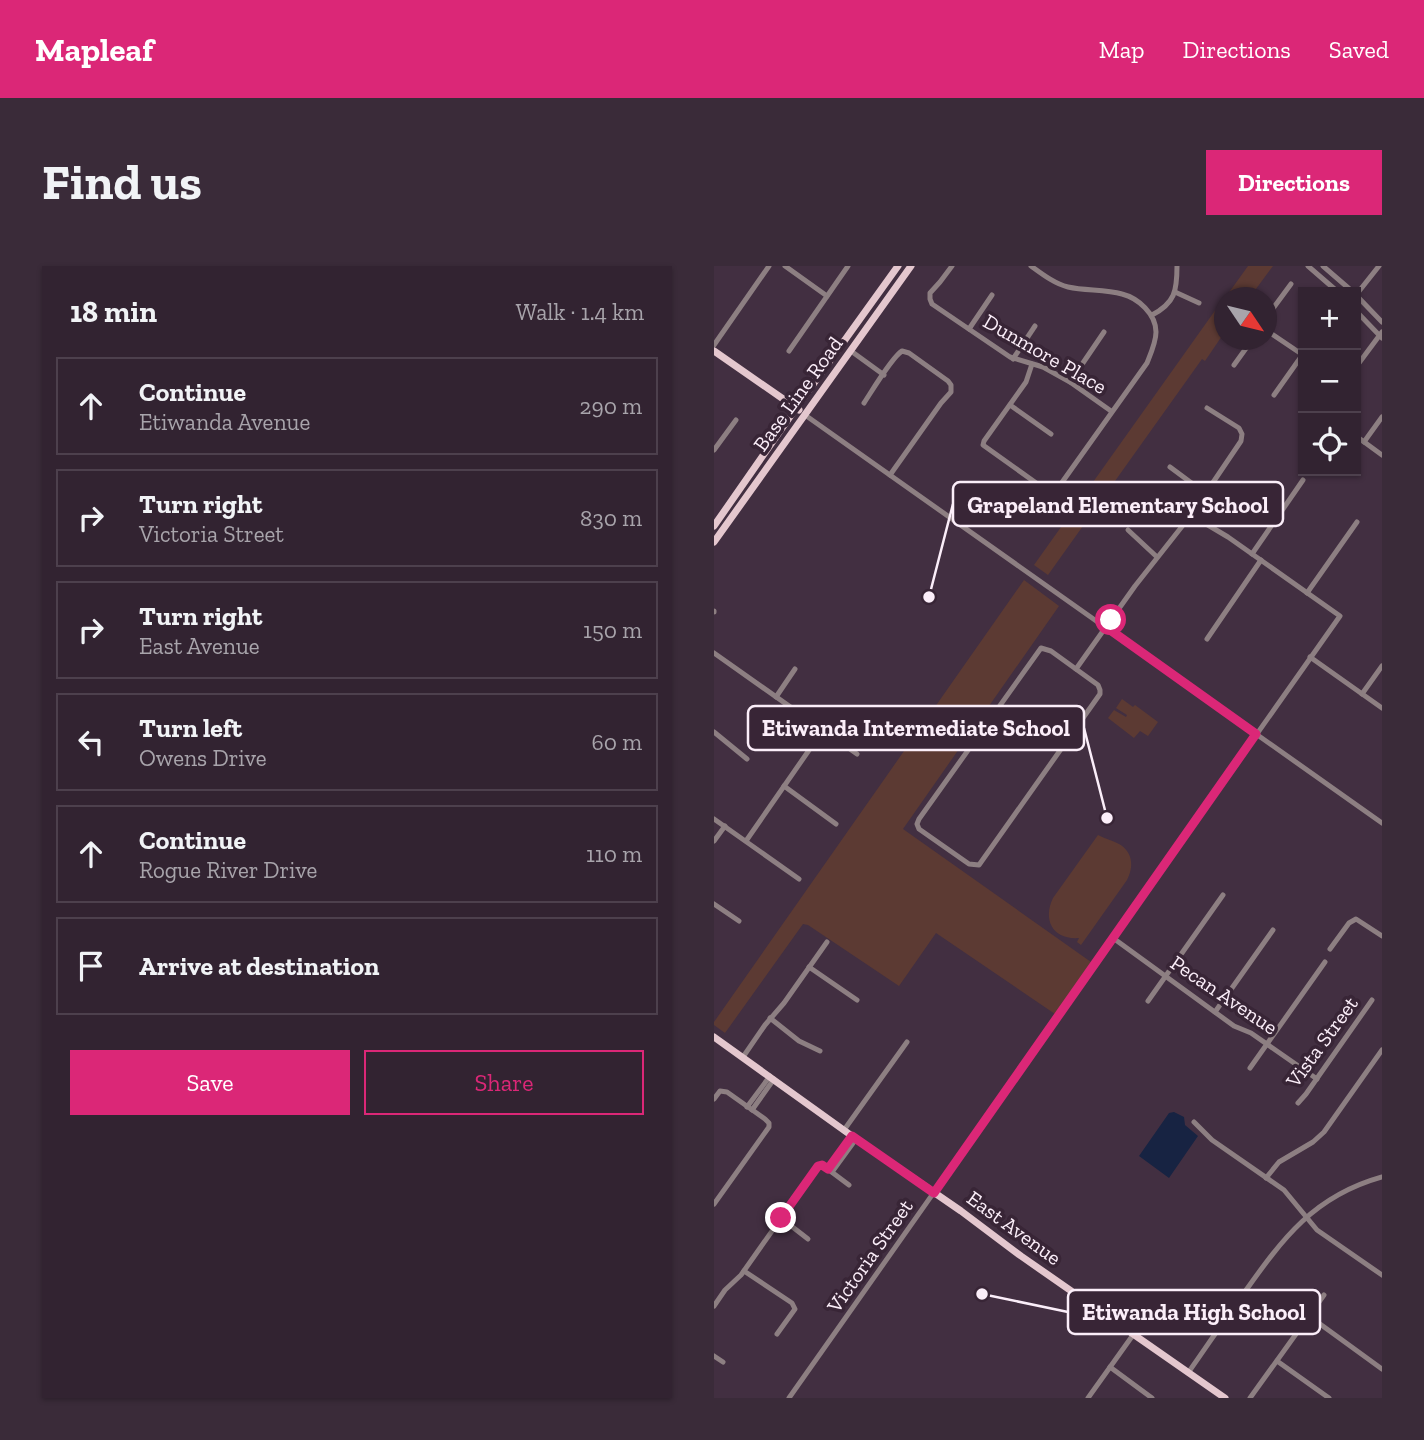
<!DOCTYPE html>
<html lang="en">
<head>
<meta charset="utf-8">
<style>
  body { margin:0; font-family:"Zilla Slab",serif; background:#3a2b39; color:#f1f3f6 }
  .controls { position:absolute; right:21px; top:21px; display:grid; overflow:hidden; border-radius:0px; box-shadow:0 2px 5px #0004 }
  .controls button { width:63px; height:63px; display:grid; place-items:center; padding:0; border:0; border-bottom:2px solid #4d404d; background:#322331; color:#f1f3f6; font:35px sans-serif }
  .compass { position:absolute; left:500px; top:21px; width:63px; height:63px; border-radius:50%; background:#322331; box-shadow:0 2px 5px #0004; rotate:125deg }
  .stop { position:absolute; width:21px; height:21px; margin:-16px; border:5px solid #db2777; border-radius:50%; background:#fff }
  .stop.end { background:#db2777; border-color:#fff; box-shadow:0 2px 7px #0008 }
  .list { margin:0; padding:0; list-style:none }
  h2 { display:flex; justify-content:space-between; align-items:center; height:91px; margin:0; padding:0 28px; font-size:30px }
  h2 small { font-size:23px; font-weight:400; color:#a8a4ab }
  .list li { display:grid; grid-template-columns:46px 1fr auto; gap:21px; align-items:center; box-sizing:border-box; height:98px; margin:0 14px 14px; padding:0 14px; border:2px solid #4d404d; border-radius:0px }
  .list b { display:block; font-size:26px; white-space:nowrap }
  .list p { margin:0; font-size:23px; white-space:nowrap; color:#a8a4ab }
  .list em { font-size:23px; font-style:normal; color:#a8a4ab }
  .actions { display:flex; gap:14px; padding:21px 28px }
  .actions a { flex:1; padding:16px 0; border:2px solid #db2777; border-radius:0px; text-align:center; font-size:24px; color:#db2777 }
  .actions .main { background:#db2777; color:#fff }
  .icon { flex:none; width:38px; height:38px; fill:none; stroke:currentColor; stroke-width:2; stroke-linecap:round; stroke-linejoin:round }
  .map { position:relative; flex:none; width:668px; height:1132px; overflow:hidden; border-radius:0px }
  header { display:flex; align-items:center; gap:42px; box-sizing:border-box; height:98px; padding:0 35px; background:#db2777; color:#fff }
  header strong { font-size:33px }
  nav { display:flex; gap:38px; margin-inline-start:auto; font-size:24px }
  .intro { display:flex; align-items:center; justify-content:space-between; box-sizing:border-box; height:168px; padding:0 42px }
  h1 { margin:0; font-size:49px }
  .button { padding:18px 32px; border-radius:0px; background:#db2777; color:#fff; font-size:24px; font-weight:700 }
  main { display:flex; gap:42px; padding:0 42px }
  aside { flex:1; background:#322331; border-radius:0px; box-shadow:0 2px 5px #0004 }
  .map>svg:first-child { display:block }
  .green { fill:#5c3a33 }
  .water { fill:#172342 }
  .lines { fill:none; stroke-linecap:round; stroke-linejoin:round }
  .minor { stroke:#8d7f82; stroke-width:5 }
  .major { stroke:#e4c7ce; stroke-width:7 }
  .route { stroke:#db2777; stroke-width:9 }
  .labels { text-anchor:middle; stroke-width:7; stroke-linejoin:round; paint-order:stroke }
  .street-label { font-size:21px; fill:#fbeef9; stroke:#382536 }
  .leader { fill:none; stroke:#fbeef9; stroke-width:2.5 }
  .callout-dot { fill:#fbeef9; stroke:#382536; stroke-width:2.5 }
  .callout { fill:#382536; stroke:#fbeef9; stroke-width:2.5 }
  .callout-label { font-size:23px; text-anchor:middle; font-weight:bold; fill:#fbeef9 }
</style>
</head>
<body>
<header>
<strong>Mapleaf</strong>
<nav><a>Map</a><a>Directions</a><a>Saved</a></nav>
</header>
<div class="intro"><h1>Find us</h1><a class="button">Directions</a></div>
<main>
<aside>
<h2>18 min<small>Walk · 1.4 km</small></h2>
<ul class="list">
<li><svg class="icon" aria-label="ahead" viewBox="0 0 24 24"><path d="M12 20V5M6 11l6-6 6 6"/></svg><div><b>Continue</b><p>Etiwanda Avenue</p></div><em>290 m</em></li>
<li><svg class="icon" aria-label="right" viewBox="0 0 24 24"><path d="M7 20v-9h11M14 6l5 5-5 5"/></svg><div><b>Turn right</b><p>Victoria Street</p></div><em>830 m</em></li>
<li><svg class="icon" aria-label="right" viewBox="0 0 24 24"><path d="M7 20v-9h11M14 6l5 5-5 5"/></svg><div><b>Turn right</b><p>East Avenue</p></div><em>150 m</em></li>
<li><svg class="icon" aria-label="left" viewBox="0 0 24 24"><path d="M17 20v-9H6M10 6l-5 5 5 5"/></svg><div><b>Turn left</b><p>Owens Drive</p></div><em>60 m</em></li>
<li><svg class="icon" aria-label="ahead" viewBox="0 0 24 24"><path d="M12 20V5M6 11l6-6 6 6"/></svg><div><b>Continue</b><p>Rogue River Drive</p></div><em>110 m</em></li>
<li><svg class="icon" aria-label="arrive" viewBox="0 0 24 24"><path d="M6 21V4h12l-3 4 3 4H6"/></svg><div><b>Arrive at destination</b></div></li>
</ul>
<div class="actions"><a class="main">Save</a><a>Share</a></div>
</aside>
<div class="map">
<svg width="668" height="1132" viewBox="0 0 668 1132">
  <rect width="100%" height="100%" fill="#422f41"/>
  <!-- green -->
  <g class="green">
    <polygon points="534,0 559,0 536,31 511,32"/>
    <polygon points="510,32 510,67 491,95 488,93 334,309 320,299"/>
    <polygon points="310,314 345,340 189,563 377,696 341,748 222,667 185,720 94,659 89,658 11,767 0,759 0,756"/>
    <polygon points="408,433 419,441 421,439 444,456 434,470 426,465 420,472 394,452 400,444 412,451 413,449 402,442"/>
    <path d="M384,569C391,573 398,574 405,578C419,586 420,601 413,614L367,679L363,676L365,672C340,674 328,655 339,632Z"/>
  </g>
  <!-- water -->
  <polygon class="water" points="460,846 470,851 471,859 484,870 455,912 425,890 455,847"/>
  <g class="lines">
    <!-- minor -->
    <g class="minor">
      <polyline points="71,0 113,30"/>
      <polyline points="238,0 226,16 216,27 216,33 218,38 296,91 329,101 356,116 397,145"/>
      <path d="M317,0C328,8 341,18 354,21C372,25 391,23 408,28C424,32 442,48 442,66C442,76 437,87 433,97L339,229L269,179L270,175L312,116L318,98"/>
      <polyline points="594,0 624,26"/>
      <polyline points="609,0 639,26"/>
      <polyline points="461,26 485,37"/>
      <polyline points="642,29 668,56"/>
      <polyline points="642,29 665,0"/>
      <polyline points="642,45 668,72"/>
      <path d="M438,49C461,37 463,25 463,0"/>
      <polyline points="552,52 577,18"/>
      <polyline points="255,63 278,29"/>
      <polyline points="552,64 589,89"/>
      <polyline points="0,79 55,0"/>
      <polyline points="75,85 134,0"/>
      <polyline points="137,85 170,109"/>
      <polyline points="299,93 321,60"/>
      <polyline points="520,99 538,74"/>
      <polyline points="642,101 668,66"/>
      <polyline points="356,116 390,66"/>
      <polyline points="560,129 589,88"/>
      <path d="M150,137C158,125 178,91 188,85L195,87L234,115L237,119V126L227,137L176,209"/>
      <polyline points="296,139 337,168"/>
      <polyline points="91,149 668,557"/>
      <polyline points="642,170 668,189"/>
      <polyline points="650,176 668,151"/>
      <polyline points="0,184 22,154"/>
      <polyline points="456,201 491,227"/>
      <polyline points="414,264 443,291"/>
      <polyline points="538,288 589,214"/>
      <polyline points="593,327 643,256"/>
      <polyline points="0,345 0,346"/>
      <polyline points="493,373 547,294"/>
      <polygon points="327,382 337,385 384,419 386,424 386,428 265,599 255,598 205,563 203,558 205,553"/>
      <polyline points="0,387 143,488"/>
      <polyline points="596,391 668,442"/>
      <polyline points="362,403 421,320 477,249 527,175 528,168 525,162 493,142"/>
      <polyline points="648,428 668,400"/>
      <polyline points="62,431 81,403"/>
      <polyline points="0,466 33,493"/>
      <polyline points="70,520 122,558"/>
      <polyline points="0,553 85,613"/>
      <polyline points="0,575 11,560"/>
      <polyline points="32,575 109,464"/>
      <polyline points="0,638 25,655"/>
      <polyline points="399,672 520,760 537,767 603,813"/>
      <polyline points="616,683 635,657 642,653 668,670"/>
      <polyline points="95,701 143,734"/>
      <polyline points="434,735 509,629"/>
      <polyline points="501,746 559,664"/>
      <polyline points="56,752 85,775 106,785"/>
      <polyline points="29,791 51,759 70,737 113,676"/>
      <polyline points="536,802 611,696"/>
      <polyline points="0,833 6,825 13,826 51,853 55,857 55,861 0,938"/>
      <polyline points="584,837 592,828 658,734"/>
      <polyline points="33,841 56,810"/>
      <polyline points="38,844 60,813"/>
      <polyline points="480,856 498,874 570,924 603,964 668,1009"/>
      <polyline points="130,864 193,776"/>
      <polyline points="114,903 138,870"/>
      <polyline points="118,906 142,873"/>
      <polyline points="552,912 565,896 599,876 610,866 668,784"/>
      <polyline points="67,952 94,973"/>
      <polyline points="30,1005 78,1037 81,1043 63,1068"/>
      <polyline points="0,1040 11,1024 27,1009 104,900 108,899 111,901 135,919"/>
      <polyline points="595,1050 668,1103"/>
      <polyline points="0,1090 9,1096"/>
      <polyline points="563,1095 615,1132"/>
      <polyline points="396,1101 438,1132"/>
      <path d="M474,1107C493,1080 511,1053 530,1027C569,972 600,930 668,911"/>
      <polyline points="75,1132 626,350 514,271 477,249"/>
      <polyline points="374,1132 419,1069"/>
      <polyline points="536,1132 610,1029"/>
    </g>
    <!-- major -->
    <g class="major">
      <polyline points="0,85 85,144"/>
      <polyline points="0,260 82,142 184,0"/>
      <polyline points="0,276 197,0"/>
      <polyline points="0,771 138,870 247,945 307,990 511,1132"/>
    </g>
  </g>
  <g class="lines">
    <!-- route -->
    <polyline class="route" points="67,952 104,900 108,899 114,903 138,870 220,927 542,468 392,361 397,354"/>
  </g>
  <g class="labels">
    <!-- street labels -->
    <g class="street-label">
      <text transform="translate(331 88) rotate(30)" y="7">Dunmore Place</text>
      <text transform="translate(84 128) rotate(-54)" y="7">Base Line Road</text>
      <text transform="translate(510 729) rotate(34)" y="7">Pecan Avenue</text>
      <text transform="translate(608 776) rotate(-54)" y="7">Vista Street</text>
      <text transform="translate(300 962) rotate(36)" y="7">East Avenue</text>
      <text transform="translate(156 990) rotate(-55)" y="7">Victoria Street</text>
    </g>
  </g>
  <!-- callouts -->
  <path class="leader" d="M215 331L239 238M393 552L370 462M268 1028L354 1046"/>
  <g class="callout-dot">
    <circle cx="215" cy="331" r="7"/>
    <circle cx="393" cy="552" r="7"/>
    <circle cx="268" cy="1028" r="7"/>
  </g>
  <g class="callout">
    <rect x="239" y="216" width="330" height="44" rx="7"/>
    <rect x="34" y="440" width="336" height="44" rx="7"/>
    <rect x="354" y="1024" width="252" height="44" rx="7"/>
  </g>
  <g class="callout-label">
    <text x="404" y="247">Grapeland Elementary School</text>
    <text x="202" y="470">Etiwanda Intermediate School</text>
    <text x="480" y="1054">Etiwanda High School</text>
  </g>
</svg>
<div class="controls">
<button>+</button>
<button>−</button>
<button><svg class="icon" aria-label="locate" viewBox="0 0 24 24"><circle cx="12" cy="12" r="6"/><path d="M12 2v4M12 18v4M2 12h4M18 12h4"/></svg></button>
</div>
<svg class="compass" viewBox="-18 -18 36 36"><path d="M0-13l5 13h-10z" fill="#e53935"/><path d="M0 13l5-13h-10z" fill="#a8a4ab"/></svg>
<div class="stop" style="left:397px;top:354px"></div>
<div class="stop end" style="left:67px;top:952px"></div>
</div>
</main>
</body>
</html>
